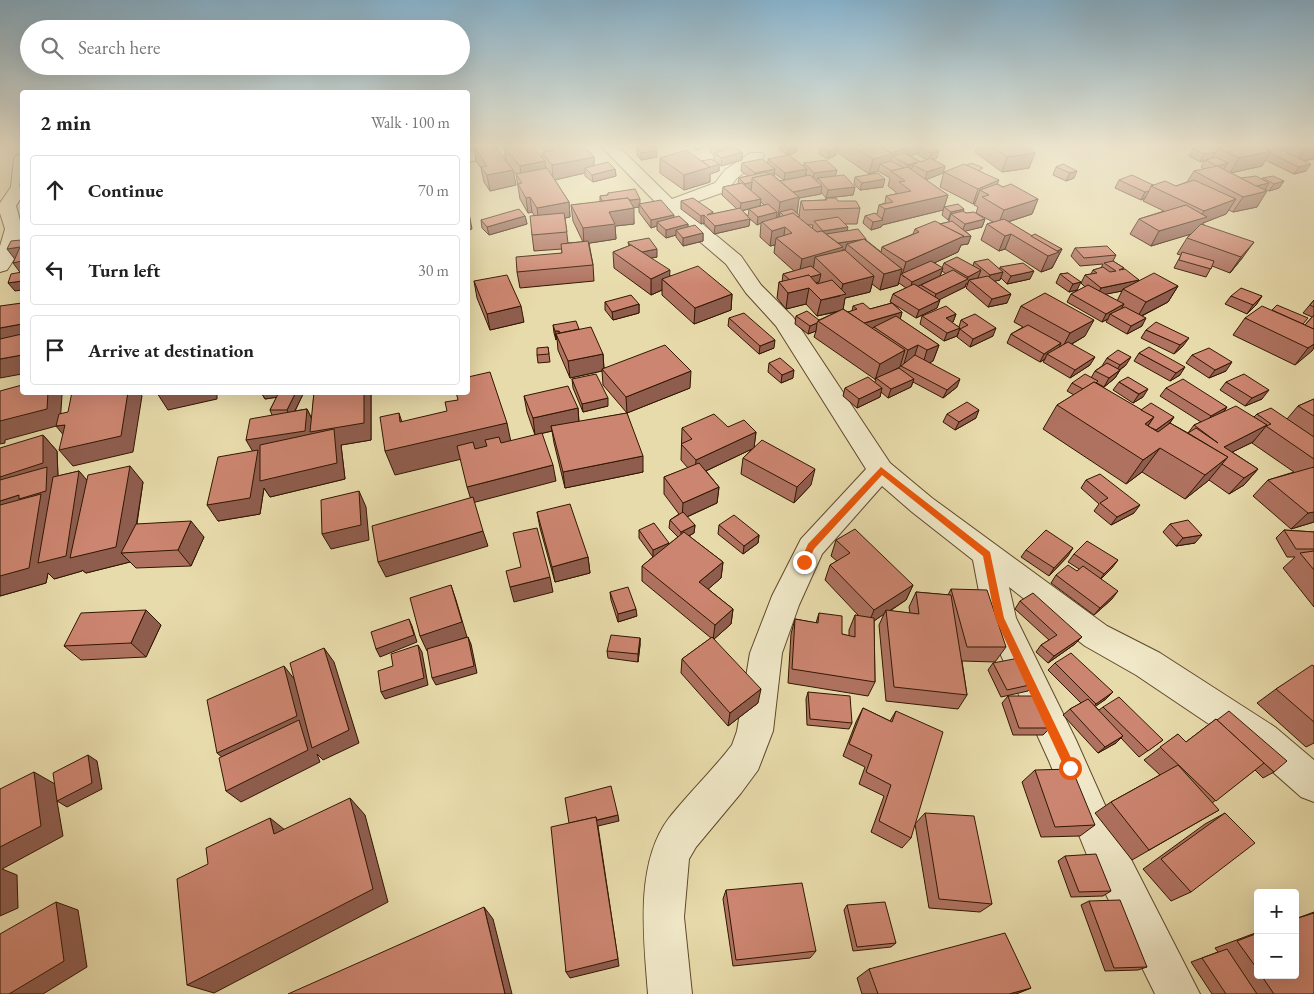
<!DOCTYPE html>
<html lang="en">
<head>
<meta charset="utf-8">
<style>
  body { margin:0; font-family:"EB Garamond",serif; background:#f6f6f6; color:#222 }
  .controls { position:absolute; right:15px; bottom:15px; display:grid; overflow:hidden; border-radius:5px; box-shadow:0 5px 20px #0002 }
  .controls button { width:45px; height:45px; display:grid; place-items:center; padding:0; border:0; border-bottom:1px solid #e0e0e0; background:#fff; color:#222; font:25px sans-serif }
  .stop { position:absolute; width:15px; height:15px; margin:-11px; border:4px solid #ea580c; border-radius:50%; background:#fff }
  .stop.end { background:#ea580c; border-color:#fff; box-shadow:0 1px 5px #0008 }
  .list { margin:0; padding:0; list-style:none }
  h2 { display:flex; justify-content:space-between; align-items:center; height:65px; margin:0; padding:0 20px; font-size:21px }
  h2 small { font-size:16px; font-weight:400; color:#767676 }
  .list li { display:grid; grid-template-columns:32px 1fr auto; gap:15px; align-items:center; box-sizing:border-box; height:70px; margin:0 10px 10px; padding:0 10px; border:1px solid #e0e0e0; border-radius:5px }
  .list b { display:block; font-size:19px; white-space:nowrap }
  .list em { font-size:16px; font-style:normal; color:#767676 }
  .icon { flex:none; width:28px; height:28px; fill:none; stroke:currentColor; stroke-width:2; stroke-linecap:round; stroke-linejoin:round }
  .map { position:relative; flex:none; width:1314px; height:994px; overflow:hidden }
  .search { position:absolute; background:#fff; box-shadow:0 5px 20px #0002; left:20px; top:20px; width:450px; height:55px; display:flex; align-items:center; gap:12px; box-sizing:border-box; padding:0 18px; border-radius:28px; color:#767676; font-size:19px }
  .panel { position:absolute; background:#fff; box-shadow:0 5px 20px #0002; left:20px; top:90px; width:450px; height:305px; border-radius:5px }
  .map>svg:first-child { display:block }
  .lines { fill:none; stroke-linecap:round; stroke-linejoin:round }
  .minor-casing { stroke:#5f482b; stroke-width:2 }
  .minor { fill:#f0e8c8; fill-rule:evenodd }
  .wall { fill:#af7260; stroke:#311700; fill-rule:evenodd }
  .shaded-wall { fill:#8f5d4e; stroke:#311700 }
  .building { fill:#cc8570; stroke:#311700 }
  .route { fill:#ea580c }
</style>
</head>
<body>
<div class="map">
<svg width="1314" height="994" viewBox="0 0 1314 994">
  <rect width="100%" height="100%" fill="#e8dbab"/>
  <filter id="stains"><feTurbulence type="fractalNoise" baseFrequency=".004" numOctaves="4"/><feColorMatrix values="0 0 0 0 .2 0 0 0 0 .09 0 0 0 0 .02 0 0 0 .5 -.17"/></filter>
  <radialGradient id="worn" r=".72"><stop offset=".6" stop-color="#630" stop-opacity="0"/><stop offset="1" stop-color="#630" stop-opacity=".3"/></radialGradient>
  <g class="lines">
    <defs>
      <g id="minor">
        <polygon points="501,146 536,146 534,149 528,151 468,162 468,152"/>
        <path d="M601,146H618L672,199L715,183L725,170L750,153H762L764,156L762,159L737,178L727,191L682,207L741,256L761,285L793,317L890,463L932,498L1107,626L1160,653L1275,727L1314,760V802L1301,797L1249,751L1136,675L1085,646L1009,587L1016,618L1076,740L1117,832L1200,994H1155L1089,860L1049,761L984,618L973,560L912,512L882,486L822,554L799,605L782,653L773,731L758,770L741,793L696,847L689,859L684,917L692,994H648C644,940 634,864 669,818C689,793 712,771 732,745L737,731L750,653L772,596L801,539L866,469L776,326L746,293L726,264L663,210Z"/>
        <path d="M22,154V196L16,206C25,234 24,246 7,270L0,272V246L5,229L0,213V203L11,187L14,159L16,156Z"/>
      </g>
    </defs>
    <!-- minor casing -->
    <use href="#minor" class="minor-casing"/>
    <!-- minor -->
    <use href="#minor" class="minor"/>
  </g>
  <!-- wall -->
  <g class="wall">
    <polygon points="542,146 584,146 594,157 594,166 615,169 616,176 593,182 585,176 585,173 555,180 569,202 570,217 565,218 568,243 583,242 573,221 571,205 600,202 600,196 608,195 608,193 640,204 688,224 688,227 703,233 703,241 683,246 676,237 676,235 666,238 657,230 657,226 651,228 639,212 639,207 633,208 634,224 615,226 616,239 589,243 593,265 594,281 520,288 517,272 562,253 562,249 534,251 532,235 534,215 532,212 528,213 520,199 516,174 513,171 516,185 490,191 484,182 481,168 476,161 474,147 506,161 504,147 542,158 542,153 545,152 542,149"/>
    <polygon points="692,146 708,146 697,150 692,147"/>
    <polygon points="711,146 734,146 733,148 742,152 742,160 721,166 719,164 719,171 710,174 710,182 684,190 660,173 660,158 702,161 714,160 714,155 710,152"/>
    <polygon points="780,146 797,146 796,152 788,155 780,150"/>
    <polygon points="821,146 836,155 828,159 819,154 820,147"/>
    <path d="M839,146L922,147L937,158L933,160L945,166L943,173L925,180L948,195L943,210L882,225L881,227L871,230L863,223L865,216L877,214L879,205L885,203L886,196L896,194V192L888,186L890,178L878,171L869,174L838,153ZM919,153L918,155L927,160L921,162L910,156Z"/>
    <polygon points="977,146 1025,146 1029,168 1002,172 975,152"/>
    <polygon points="1227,146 1314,146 1314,159 1304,161 1306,171 1294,174 1265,160 1262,166 1231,173 1241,178 1262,179 1263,178 1284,181 1279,188 1269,191 1265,189 1257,207 1233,212 1229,210 1226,214 1203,223 1203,224 1243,257 1230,273 1212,266 1206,277 1174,268 1181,255 1177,254 1187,238 1190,234 1151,246 1130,234 1139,219 1164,211 1143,201 1145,198 1141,200 1115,188 1119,180 1153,185 1176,186 1187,182 1194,171 1204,169 1201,167 1205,160 1200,162 1189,156 1193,148 1218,149 1218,148"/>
    <polygon points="637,147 657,157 641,160 637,155"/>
    <path d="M768,159L804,166V163L837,170L835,176L855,187L853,195L827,198L860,208L857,224H845L847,231L866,240L881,252L882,247L913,234L915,229L949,222V220H948L942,215L944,207L964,212L966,213L985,219L982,227L965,231L971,236L968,244L961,245L958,252L934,263L942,268L944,263L973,266L974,262L1000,269V267L1030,279L1007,284L1001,278L1000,280L995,281L1007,303L988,307L966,288L968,283L966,284L965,287L940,299L937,308L916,318L892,303L902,312L900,319L939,345L933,361L929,363L957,387L943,398L913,382L911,387L888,398L881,392L880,397L857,408L843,396L845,388L875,382L876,380L814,337L816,331L808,334L795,324L796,316L819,320L837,312L817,316L806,304L786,309L777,298L779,282H782L783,274L794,271L774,253L775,245L770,246L760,237L761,223L757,225L750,219L749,226L714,234L704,223L701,224L681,209V201L713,212V214L737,209L722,195L723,187L738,184L739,178L748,176L741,171L742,163H768ZM774,173L784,180L780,181L774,176ZM806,174L808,176L800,177ZM821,192L826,198L825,200L801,201L799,215L796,213H797L799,198L821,194ZM761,202L764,205L760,206ZM749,209L748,216L742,211ZM808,225H813L812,229ZM942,271L946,274L940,276ZM899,283L906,288L893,294L890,302L892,303L870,309L853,306L852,311L848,312L843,309L845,298L870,292L872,284L880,290L898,285Z"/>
    <polygon points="1063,164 1074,178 1066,181 1053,175 1056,167"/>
    <polygon points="944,172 982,172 997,184 1003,187 1038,199 1032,214 1008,222 1031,236 1062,249 1052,268 1041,272 1005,249 999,251 981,240 987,224 993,222 976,213 978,207 974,205 975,203 973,204 940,187"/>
    <polygon points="855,177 883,187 860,190 854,184"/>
    <polygon points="525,216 527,224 489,235 482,228 481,220"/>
    <polygon points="628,242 657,257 651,258 670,276 732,294 731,310 694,324 662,295 662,290 651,295 614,268 613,252 629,246"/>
    <path d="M1075,248L1116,255L1113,261L1124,268L1123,270L1139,280L1138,281L1178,286L1168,302L1142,316V326L1127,334L1106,322L1108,319L1102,322L1067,302L1071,294L1085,287L1081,283L1085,275L1091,274L1093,270L1101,268L1103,264L1080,266L1071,256ZM1122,291L1117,301L1105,294Z"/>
    <polygon points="1068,273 1077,290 1069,292 1056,283 1060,274"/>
    <polygon points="474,281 524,322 490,330 477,298"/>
    <polygon points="1231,296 1262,296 1256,305 1247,314 1225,304"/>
    <polygon points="1314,300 1314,348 1295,365 1233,335 1245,318 1305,325 1312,317 1303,313"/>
    <polygon points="605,302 639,304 639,313 613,320 605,310"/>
    <polygon points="1021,306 1085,336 1072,344 1090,365 1070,378 1043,362 1045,359 1040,362 1007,343 1011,334 1023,327 1014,322"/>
    <polygon points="956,314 953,322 952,323 959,327 961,320 993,336 970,347 957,337 959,330 957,336 944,341 920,324 922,316"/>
    <polygon points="729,318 774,348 759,354 728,326"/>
    <polygon points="553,325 579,329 603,354 604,368 690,388 627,413 643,472 565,488 554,443 552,431 535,435 527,412 524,396 578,408 579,422 627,413 603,385 602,371 570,378 558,350 557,339 556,340 554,333"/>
    <polygon points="1146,330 1183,346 1174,354 1141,338"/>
    <polygon points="548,347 550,362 538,363 537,355"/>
    <polygon points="1139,353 1180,375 1170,381 1134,361"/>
    <polygon points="1192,355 1226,371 1209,378 1186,363"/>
    <polygon points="1107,358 1126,365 1120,370 1115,378 1104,387 1097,383 1097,384 1141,410 1174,417 1170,423 1188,433 1194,425 1201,422 1160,396 1166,388 1227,407 1224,411 1254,417 1257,414 1287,419 1298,406 1314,399 1314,522 1291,529 1253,496 1268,480 1294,472 1252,443 1255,439 1253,442 1232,452 1258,469 1244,485 1229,494 1209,480 1185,499 1142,472 1126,484 1043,429 1057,405 1074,395 1067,391 1072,383 1091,378 1095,371 1102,366"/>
    <polygon points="769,363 793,378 781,383 768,372"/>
    <polygon points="572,379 608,406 583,412 573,388"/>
    <polygon points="1119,382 1143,397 1133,403 1113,390"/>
    <polygon points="1226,382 1262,399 1245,406 1220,390"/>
    <polygon points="261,392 304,392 295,411 307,409 312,419 314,392 371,392 371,440 341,445 345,479 270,497 264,488 260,514 218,521 253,451 272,415 270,410 277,397 265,399"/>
    <polygon points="947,414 976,418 955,430 943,422"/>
    <polygon points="728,427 756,432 754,447 811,485 794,503 741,474 743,458 752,449 706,471 719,487 717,503 687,517 695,525 694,533 689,536 723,562 721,578 708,589 733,609 731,624 714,639 758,703 728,726 681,673 682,659 711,638 642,581 642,566 653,557 639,538 639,530 669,543 669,544 678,537 669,528 670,520 679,514 664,494 664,477 688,468 681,460 682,428"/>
    <polygon points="43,435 57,451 58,476 79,471 87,481 143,482 137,524 204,537 191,566 136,568 130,562 86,573 82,570 82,571 54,579 48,573 46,583 0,596"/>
    <polygon points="1086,480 1134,513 1111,525 1094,511 1099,504 1081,488"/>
    <polygon points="537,512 588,557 590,573 555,582 540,528"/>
    <polygon points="1170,524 1195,543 1176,546 1163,532"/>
    <polygon points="719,525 759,535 758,543 743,554 718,534"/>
    <polygon points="1284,530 1314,532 1314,607 1283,568 1295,557 1287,557 1276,538"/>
    <polygon points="836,540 913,585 906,600 890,611 910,613 909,607 916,592 948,595 951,589 1006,647 995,662 962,661 967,695 958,709 886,701 879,625 884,614 874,621 875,682 868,696 788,683 791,634 795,619 816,623 819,613 842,634 849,636 849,630 855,615 859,616 825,580 830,565 837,561 831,556"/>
    <polygon points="1026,550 1068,556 1049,576 1021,557"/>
    <polygon points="1074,554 1118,560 1101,579 1112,599 1094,615 1051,583 1056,575 1077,571 1079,569 1068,562"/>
    <polygon points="610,592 637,616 618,622 611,600"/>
    <polygon points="1020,601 1082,637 1075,644 1048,663 1036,652 1041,645 1049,640 1015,609"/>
    <polygon points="161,625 146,657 81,660 64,646"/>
    <polygon points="640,638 640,645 638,662 608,658 607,651"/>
    <polygon points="993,663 1034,684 1028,691 1001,697 988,670"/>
    <polygon points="1055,663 1113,692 1106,699 1095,706 1099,710 1103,707 1163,740 1139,757 1121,738 1116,743 1098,753 1063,715 1070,709 1081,703 1048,670"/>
    <polygon points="1314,666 1314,743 1306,747 1257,703 1276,689"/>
    <polygon points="808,692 852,723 849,729 807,725 806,699"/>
    <polygon points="1008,696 1050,728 1043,735 1013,735 1002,703"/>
    <polygon points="863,708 890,721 896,711 911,838 902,848 871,832 884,796 859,784 865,767 843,756 856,722"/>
    <polygon points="1216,719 1274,772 1263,778 1255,770 1212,803 1219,810 1132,860 1095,813 1111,802 1160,775 1144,760 1178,734 1186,742"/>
    <polygon points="1035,770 1095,825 1080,836 1041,837 1022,782"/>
    <polygon points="925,813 992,904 980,912 929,908 915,824"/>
    <polygon points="1225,813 1191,892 1171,901 1143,869 1205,824"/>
    <polygon points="1065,856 1111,891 1103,896 1071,897 1058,861"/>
    <polygon points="726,890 816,951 810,958 733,966 723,899"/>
    <polygon points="1089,901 1147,967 1138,970 1105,971 1081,905"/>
    <polygon points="847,905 896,943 891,947 853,951 844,910"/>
    <polygon points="1314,912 1314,994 1212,994 1191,962 1218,952 1215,948 1258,932 1258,975 1295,975 1295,919"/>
    <polygon points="869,969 1031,988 1016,994 862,994 857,978"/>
  </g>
  <!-- shaded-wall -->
  <g class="shaded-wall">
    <polygon points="697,146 708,146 697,150"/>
    <polygon points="730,146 734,146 733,153 718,156 718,150"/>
    <polygon points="794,146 797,146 796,152 788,155 789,148"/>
    <polygon points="920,146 922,146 922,149 920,148 919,153 907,157 908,150"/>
    <polygon points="1314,146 1314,159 1296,162 1305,147"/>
    <polygon points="838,148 836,155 828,159 829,151"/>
    <polygon points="906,148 904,156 892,156 888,168 880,164 878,171 869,174 873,159"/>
    <polygon points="657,150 657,157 641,160 641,153"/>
    <polygon points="939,151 937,158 929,161 931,153"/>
    <polygon points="1271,151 1262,166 1230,173 1239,158"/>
    <polygon points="742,152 742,160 721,166 722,158"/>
    <polygon points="1216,152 1212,159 1200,162 1204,154"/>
    <polygon points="1035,153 1029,168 1002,172 1007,157"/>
    <polygon points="594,157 594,171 585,168 585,173 553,180 552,165"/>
    <polygon points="545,161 546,176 522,181 520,166"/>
    <polygon points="918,162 913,165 911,171 906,173 908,165"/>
    <polygon points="1228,163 1223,170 1217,166"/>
    <polygon points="719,164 719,171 710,174 710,182 684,190 684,175"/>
    <polygon points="1311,164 1306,171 1294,174 1299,167"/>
    <polygon points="945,166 943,173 925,180 927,172"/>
    <polygon points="615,169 616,176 593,182 592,175"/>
    <polygon points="775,169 774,176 754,179 755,173"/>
    <polygon points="807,169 805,176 784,181 785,173"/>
    <polygon points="513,170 516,185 490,191 487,175"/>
    <polygon points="837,170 835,177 818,178 817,180 813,181 814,173"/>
    <polygon points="1077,171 1074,178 1066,181 1070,173"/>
    <polygon points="885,179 883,187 860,190 862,183"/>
    <polygon points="999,180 993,195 989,195 980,190 975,203 973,204 978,189"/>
    <polygon points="1284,181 1279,188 1269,191 1274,184"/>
    <polygon points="752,182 751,190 744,191 745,184"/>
    <polygon points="1269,183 1264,191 1248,187"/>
    <polygon points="822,186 821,194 799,198 797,213 784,216 780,212 779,217 778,217 780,202 790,193"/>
    <polygon points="855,187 853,195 826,198 828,190"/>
    <polygon points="1149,191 1145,198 1141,200 1145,192"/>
    <polygon points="1267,191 1257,207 1233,212 1243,197"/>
    <polygon points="948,195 943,210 882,225 881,227 871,230 873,222 882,220 885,209"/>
    <polygon points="530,197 532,212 528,213 526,198"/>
    <polygon points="640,199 640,206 639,204 639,207 603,211 602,204"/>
    <polygon points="761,199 760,206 740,211 741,203"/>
    <polygon points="1038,199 1032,214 998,225 1004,210"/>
    <polygon points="1236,199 1226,214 1203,223 1198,232 1151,246 1159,231 1199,219 1204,211"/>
    <polygon points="569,202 570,217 539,223 537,208"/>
    <polygon points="634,208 634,224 615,226 616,239 584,244 583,228 609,212"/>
    <polygon points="964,209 962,217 951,214 949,220 948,220 951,212"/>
    <polygon points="777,212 776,220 762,222 761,223 757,225 758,217"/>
    <polygon points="469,213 472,229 468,230 468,214"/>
    <polygon points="674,215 674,223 657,222 657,226 651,228 651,220"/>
    <polygon points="704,215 704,223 701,224 701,216"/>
    <polygon points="525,216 527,224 489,235 487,227"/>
    <polygon points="750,219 749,226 714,234 715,226"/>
    <polygon points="985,219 982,227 962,232 965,224"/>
    <polygon points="688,224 687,232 676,230 676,235 666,238 666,230"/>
    <polygon points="785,227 783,243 776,238 775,245 770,246 772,231"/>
    <polygon points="848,227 846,235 828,238 823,231"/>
    <polygon points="703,233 703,241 683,246 683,238"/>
    <polygon points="1011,234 1005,249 999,251 1005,236"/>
    <polygon points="964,236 971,236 968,244 961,245 958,252 904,277 902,275 906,262"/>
    <polygon points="866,239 865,247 847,244 845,250 842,250 839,263 815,257 813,271 799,275 802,259 833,244"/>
    <polygon points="1254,242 1243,257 1230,273 1241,257"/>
    <polygon points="20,247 22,251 22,275 13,263 17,262 7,249"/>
    <polygon points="657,249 657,257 636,261 636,253"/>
    <polygon points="1062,249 1052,268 1041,272 1049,254"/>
    <polygon points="943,268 940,276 910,290 912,282"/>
    <polygon points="902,269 898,285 880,290 884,274"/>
    <polygon points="670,270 669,285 662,279 662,290 651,295 651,279"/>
    <polygon points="981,270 978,278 969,280 968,283 966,284 965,287 933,303 936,294 967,279 968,277"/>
    <polygon points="1034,271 1030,279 1007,284 1011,276"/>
    <polygon points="1003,272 1000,280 987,283 990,275"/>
    <polygon points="821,274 819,282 791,290 792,282"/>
    <polygon points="874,276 870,292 845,298 843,310 817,316 821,300 840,296 843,284"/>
    <polygon points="1139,280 1135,288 1123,289 1122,291 1097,296 1101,288"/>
    <polygon points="22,281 22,290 15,291 8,283"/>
    <polygon points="1081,282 1077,290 1069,292 1073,284"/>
    <polygon points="1178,286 1168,302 1137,318 1146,302"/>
    <polygon points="809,288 806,304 786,309 788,293"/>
    <polygon points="732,294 731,310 694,324 695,308"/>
    <polygon points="1011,294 1007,303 988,307 992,299"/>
    <polygon points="1262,296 1256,305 1247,314 1253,305"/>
    <polygon points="940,300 937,308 916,318 919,310"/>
    <polygon points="639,304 639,313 613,320 612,312"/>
    <polygon points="1124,304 1119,313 1110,314 1108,319 1102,322 1106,314"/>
    <polygon points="521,306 524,322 490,330 487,314"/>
    <polygon points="902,312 900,320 874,327 873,328 855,333 858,325"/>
    <polygon points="956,314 953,322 943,326 946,318"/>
    <polygon points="1146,318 1142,326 1127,334 1131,326"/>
    <polygon points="1094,320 1085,336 1061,350 1070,333"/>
    <polygon points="817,323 816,331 808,334 810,326"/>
    <polygon points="22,324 22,343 0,346 0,328"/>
    <polygon points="960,328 957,336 944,341 947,333"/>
    <polygon points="996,328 993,336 970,347 973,339"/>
    <polygon points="555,331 559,331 560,339 556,334 557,339 556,340"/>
    <polygon points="1189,338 1183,346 1174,354 1180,345"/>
    <polygon points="775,340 774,348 759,354 760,346"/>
    <polygon points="1061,343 1057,352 1047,354 1045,359 1040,362 1044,354"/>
    <polygon points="1314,344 1314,348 1312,351 1295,365 1308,348"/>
    <polygon points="918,345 913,361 903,367 908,350"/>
    <polygon points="939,345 933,361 922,367 927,350"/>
    <polygon points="905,350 900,367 877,379 876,378 875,380 880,364"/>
    <polygon points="603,354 604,371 602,369 602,371 570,378 568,361"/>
    <polygon points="22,355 22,374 0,378 0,359"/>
    <polygon points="1095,357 1090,365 1070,378 1075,370"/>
    <polygon points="1131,357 1126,365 1115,373 1120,365"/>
    <polygon points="1232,362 1226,371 1209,378 1215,370"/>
    <polygon points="1185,367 1180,375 1170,381 1176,373"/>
    <polygon points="794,370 793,378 781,383 782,375"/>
    <polygon points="1120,370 1115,378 1104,387 1109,378"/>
    <polygon points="691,371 690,388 627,413 626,397"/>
    <polygon points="914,379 911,387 888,398 891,389"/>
    <polygon points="960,379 957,387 943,398 947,390"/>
    <polygon points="882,388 880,397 857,408 859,399"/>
    <polygon points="1148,389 1143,397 1133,403 1139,394"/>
    <polygon points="1269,390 1262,399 1245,406 1252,398"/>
    <polygon points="48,392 60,392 62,395 60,425 5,440 5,443 0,444 0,421"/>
    <polygon points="128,392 139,392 142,396 133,452 73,466 59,450"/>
    <polygon points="160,392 217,392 217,399 168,410 157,393"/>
    <polygon points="261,392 279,392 279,397 265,399"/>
    <polygon points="296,392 304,392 291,419 287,410"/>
    <polygon points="364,392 371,392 371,440 341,445 345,479 270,497 264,488 260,514 218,521 207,505 256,457 246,440 307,409 315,426"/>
    <polygon points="608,398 608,406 583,412 582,404"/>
    <polygon points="1227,407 1221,415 1204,424 1211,416"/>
    <polygon points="578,408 579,424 551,426 552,431 535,435 533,418"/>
    <polygon points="979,410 976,418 955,430 959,422"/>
    <polygon points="399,413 407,437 507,423 512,447 395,475 385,451"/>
    <polygon points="1154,417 1137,441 1145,424"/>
    <polygon points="1174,417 1168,425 1149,439 1155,431"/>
    <polygon points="65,425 70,443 56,426"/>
    <polygon points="1267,425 1253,442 1216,460 1224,447"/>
    <polygon points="756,432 754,448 695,476 696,460"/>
    <polygon points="43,435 57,451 58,479 79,471 93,487 130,466 143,482 132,552 121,553 130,562 86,573 82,570 82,571 54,579 48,573 46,583 0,596 0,501 19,495 46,491 0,498 0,477"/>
    <polygon points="1160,448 1142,472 1126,484 1143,460"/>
    <polygon points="643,456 643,472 565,488 563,472"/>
    <polygon points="1228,457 1208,481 1185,499 1205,475"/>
    <polygon points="553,465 556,481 472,503 467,487"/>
    <polygon points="815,469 811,485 794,503 797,487"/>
    <polygon points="1258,469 1244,485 1229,494 1244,478"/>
    <polygon points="719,487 717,503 682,519 683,503"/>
    <polygon points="359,491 366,507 369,540 331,549 322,534"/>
    <polygon points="1140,505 1134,513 1111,525 1117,517"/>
    <polygon points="1314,512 1314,522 1291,529 1308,513"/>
    <polygon points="191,521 204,537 191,566 178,550"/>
    <polygon points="695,525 694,533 681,540 681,532"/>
    <polygon points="483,531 488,546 386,577 378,562"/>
    <polygon points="759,535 758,543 743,554 744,546"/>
    <polygon points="1202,535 1195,543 1176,546 1183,538"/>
    <polygon points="669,543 669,551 653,558 653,550"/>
    <polygon points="1073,548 1068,556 1049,576 1054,568"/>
    <polygon points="588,557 590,573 555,582 552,567"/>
    <polygon points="1118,560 1112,568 1098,582 1104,574"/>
    <polygon points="723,562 721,578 698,598 699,582"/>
    <polygon points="550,577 553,592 514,602 510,587"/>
    <polygon points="451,585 456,600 467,637 427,651 420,636"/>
    <polygon points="913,585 906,600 886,613 886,610 884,614 868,625 874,610"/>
    <polygon points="1118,591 1112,599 1094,615 1100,608"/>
    <polygon points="636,609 637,616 618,622 618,614"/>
    <polygon points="733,609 731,624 713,640 715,625"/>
    <polygon points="146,610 161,625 146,657 131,643"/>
    <polygon points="409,619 412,626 417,642 380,657 376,649"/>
    <polygon points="468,637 471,644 477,673 436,685 432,678"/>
    <polygon points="1082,637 1075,644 1048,663 1054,656"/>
    <polygon points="640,638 640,645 638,662 638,654"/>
    <polygon points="418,645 422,652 428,685 385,699 381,692"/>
    <polygon points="324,648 334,662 359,743 323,760 317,754 320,762 241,802 226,791 231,765 217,753 284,666 295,680"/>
    <polygon points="761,689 758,703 728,726 730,713"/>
    <polygon points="1113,692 1106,699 1089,711 1096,704"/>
    <polygon points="1123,736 1116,743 1098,753 1105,747"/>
    <polygon points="88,755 97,761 102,789 67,807 57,801 63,836 2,869 17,875 18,908 0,916 0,847 34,772 55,784"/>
    <polygon points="350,798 365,815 388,902 214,993 187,985"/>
    <polygon points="618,815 619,821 598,826 619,966 570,978 566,972 570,827"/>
    <polygon points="270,818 290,834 274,834"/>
    <polygon points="56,902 78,910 87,967 43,994 9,994"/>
    <polygon points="484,907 493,919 512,994 505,994"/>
    <polygon points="1031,988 1016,994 1009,994"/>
  </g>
  <!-- building -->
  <g class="building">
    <polygon points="476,146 495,146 513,170 487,175 481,167 487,166 474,147"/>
    <polygon points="510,146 532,146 545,161 520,166 504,147"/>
    <polygon points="551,146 584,146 594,157 552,165 542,153 554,150"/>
    <polygon points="644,146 654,146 657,150 641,153 637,147"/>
    <polygon points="713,146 730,146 718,150"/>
    <polygon points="821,146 834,146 838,148 829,151 820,147"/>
    <polygon points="852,146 879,146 892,154 873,159"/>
    <polygon points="884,146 920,146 908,150 906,148 891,153 881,147"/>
    <polygon points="926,146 930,146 939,151 931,153 920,148"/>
    <polygon points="992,146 1025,146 1035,153 1007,157"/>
    <polygon points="1204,146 1211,146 1218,149 1216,152 1204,154 1193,148"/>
    <polygon points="1227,146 1260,146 1271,151 1239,158 1218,148"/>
    <polygon points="1260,146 1273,146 1311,164 1299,167 1270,153 1271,151"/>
    <polygon points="735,147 742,152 722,158 714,153"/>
    <polygon points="686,150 710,167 684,175 660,158"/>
    <polygon points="904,153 921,162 930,158 945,166 927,172 913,165 918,162 908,165 892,156"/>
    <polygon points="789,155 807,169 785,173 768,159"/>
    <polygon points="1216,157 1228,163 1217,166 1206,160"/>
    <polygon points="711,159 719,164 710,167 702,161"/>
    <polygon points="762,159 775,169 755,173 742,163"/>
    <polygon points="826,160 837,170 814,173 804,163"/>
    <polygon points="891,161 904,168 891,171 892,171 880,164"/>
    <polygon points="608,162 615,169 592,175 585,168"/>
    <polygon points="972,163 983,168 978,171 967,165"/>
    <polygon points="964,164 999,180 978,189 944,172"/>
    <polygon points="1063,164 1077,171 1070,173 1056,167"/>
    <polygon points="1217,166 1267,191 1243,197 1194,171"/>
    <polygon points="908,167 948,195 885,209 879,205 893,202 886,196 911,191 899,182 905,181 891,171"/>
    <polygon points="547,168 569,202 537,208 530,197 526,198 518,184 522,183 516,174"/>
    <polygon points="766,172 769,174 752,178 752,182 745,184 739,178"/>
    <polygon points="21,173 22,173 22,186 20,187"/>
    <polygon points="878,173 885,179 862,183 855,177"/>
    <polygon points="771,174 799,197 780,202 752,178"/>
    <polygon points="810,175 822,186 793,192 780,181"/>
    <polygon points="844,175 855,187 828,190 818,178"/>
    <polygon points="1132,175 1153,185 1151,186 1149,191 1145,192 1119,180"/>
    <polygon points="1256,176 1269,183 1256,186 1241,178"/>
    <polygon points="1273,176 1284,181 1274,184 1263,178"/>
    <polygon points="1194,180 1236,199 1204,211 1151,186 1165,181 1176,186"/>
    <polygon points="742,183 761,199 741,203 723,187"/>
    <polygon points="997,184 1003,187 1011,184 1038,199 1004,210 982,197 989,195 980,190"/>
    <polygon points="635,189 640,199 630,200 628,198 602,201 600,196 608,195 608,193"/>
    <polygon points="628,198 634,208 609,212 615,224 583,228 571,205"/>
    <polygon points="693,198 713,212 707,215 740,208 750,219 715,226 704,215 701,216 681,201"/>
    <polygon points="826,198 836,198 838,201 856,201 860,208 804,210 801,201 827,200"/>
    <polygon points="661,200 674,215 651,220 639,204"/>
    <polygon points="768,204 777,212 758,217 749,209"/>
    <polygon points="958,204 964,209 951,212 944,207"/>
    <polygon points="1186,205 1207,217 1159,231 1139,219"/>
    <polygon points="519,209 525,216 487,227 481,220"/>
    <polygon points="792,209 800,216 797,217 793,213 784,216 780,212"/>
    <polygon points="963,211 966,213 974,212 985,219 965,224 951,214"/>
    <polygon points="564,213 567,232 532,235 530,216"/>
    <polygon points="793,213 817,232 822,231 843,247 802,259 776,238 792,233 785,227 772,231 762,222"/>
    <polygon points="875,213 883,220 873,222 865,216"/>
    <polygon points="679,216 688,224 666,230 657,222"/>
    <polygon points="838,217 848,227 823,231 814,221"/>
    <polygon points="1004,219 1059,252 1048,256 1011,234 1005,236 987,224"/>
    <polygon points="935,221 964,236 906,262 882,247 919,232 915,229"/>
    <polygon points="952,221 971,236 963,237 964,236 940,224"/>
    <polygon points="1201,224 1254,242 1241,257 1187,238"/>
    <polygon points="695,225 703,233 683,238 676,230"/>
    <polygon points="858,229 866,239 838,243 826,234"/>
    <polygon points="1035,234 1062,249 1057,251 1031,236"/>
    <polygon points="22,237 22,261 13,263 20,247 7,249 11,241 21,240"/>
    <polygon points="649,238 657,249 642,252 631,245 630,245 628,242"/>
    <polygon points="864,239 902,269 884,274 847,244"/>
    <polygon points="588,241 593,265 517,272 516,257 562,253 561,244"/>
    <polygon points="631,245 670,270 651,279 613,252"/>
    <polygon points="1107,246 1116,255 1084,258 1075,248"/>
    <polygon points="845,250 874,276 843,284 815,257"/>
    <polygon points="1182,252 1214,261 1211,269 1179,260"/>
    <polygon points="957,257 981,270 968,277 944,263"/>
    <polygon points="988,259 1003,272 990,275 974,262"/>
    <polygon points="931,261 943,268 912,282 901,274"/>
    <polygon points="1113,261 1124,268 1119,270 1125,269 1139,280 1101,288 1085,275 1097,273 1093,270 1103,267 1110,272 1116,271 1104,263"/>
    <polygon points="1023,263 1034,271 1011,276 1000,267"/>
    <polygon points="698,266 732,294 695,308 662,279"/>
    <polygon points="811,266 821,274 810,277 809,275 790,280 783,274"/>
    <polygon points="953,270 968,279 936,294 921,285"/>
    <polygon points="22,272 22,281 8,283 11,274"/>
    <polygon points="1068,273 1081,282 1073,284 1060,274"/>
    <polygon points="1154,273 1178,286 1146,302 1123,289"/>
    <polygon points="507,275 521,306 487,314 474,281"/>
    <polygon points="809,275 817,284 832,280 846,294 821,300 809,288 788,293 779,282"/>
    <polygon points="988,276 1011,294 992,299 969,280"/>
    <polygon points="914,284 940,300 919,310 893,294"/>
    <polygon points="1088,285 1124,304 1106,314 1071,294"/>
    <polygon points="1241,288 1262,296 1253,305 1231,296"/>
    <polygon points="1045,293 1094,320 1070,333 1021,306"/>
    <polygon points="631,295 639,304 612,312 605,302"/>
    <polygon points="1314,300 1314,307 1310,305"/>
    <polygon points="22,303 22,324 0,328 0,306"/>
    <polygon points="863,303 870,309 892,303 902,312 864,323 848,312 857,309 853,306"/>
    <polygon points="1277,305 1308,318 1303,324 1272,310"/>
    <polygon points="946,306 956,314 946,318 960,328 947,333 922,316"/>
    <polygon points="1262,306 1314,329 1314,344 1308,348 1245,318"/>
    <polygon points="1125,307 1146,318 1131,326 1110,314"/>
    <polygon points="843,309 905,350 880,364 818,321"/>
    <polygon points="807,311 819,320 818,321 817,323 810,326 796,316"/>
    <polygon points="744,313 775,340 760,346 729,318"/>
    <polygon points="975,314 996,328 973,339 960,329 968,325 961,320"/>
    <polygon points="1314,315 1314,329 1305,325"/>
    <polygon points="896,316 939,345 927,350 918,345 908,350 874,327"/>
    <polygon points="576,321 579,329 560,333 559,331 555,331 553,325"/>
    <polygon points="1156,322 1189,338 1180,345 1146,330"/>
    <polygon points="1028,325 1061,343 1044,354 1011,334"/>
    <polygon points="591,327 603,354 568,361 556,334"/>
    <polygon points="22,334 22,355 0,359 0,339"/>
    <polygon points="1068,342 1095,357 1075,370 1047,354"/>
    <polygon points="665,345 691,371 626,397 602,369"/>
    <polygon points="548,347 549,354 537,355 537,348"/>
    <polygon points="1149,347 1185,367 1176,373 1139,353"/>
    <polygon points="1209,348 1232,362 1215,370 1192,355"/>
    <polygon points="1118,350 1131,357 1120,365 1107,358"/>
    <polygon points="915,355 960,379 947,390 901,366"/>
    <polygon points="780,358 794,370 782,375 769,363"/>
    <polygon points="1107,363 1120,370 1109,378 1095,371"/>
    <polygon points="899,368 914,379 891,389 876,378"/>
    <polygon points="490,372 507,423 385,451 380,417 399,413 400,422 447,411 445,402 458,400 456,392 468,392 468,377"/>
    <polygon points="596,374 608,398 582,404 572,379"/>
    <polygon points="1085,374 1098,381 1096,383 1094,382 1083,389 1072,383"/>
    <polygon points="1244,374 1269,390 1252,398 1226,382"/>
    <polygon points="868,377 882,388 859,399 845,388"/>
    <polygon points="1128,377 1148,389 1139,394 1119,382"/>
    <polygon points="1183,379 1227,407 1211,416 1166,388"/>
    <polygon points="1094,382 1154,417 1145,424 1158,432 1170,423 1228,457 1205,475 1160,448 1143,460 1057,405"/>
    <polygon points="22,385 22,392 48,392 47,409 0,421 0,391"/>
    <polygon points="568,386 578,408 533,418 524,396"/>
    <polygon points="72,392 128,392 121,436 59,450 65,425 56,426 59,414 68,412"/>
    <polygon points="279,392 296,392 287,410 270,410"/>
    <polygon points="314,392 364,392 364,423 310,432"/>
    <polygon points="1314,399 1314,416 1298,406"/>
    <polygon points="967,402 979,410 959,422 947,414"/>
    <polygon points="1151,403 1174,417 1156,430 1148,426 1154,417 1141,410"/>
    <polygon points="1236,406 1267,425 1224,447 1258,469 1244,478 1222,464 1228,457 1188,433 1196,428 1218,443 1194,425"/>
    <polygon points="1271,408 1314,437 1314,459 1266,426 1271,424 1257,414"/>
    <polygon points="307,409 305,431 246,440 250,419"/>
    <polygon points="627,413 643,456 563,472 551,426"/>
    <polygon points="714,414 728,427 744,420 756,432 696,460 681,444 692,439 682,428"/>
    <polygon points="334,429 337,463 260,481 260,445"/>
    <polygon points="542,433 553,465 467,487 457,446 473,442 475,449 487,446 485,440 499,437 501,443"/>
    <polygon points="43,435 43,463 0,477 0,448"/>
    <polygon points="762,440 815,469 797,487 743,458"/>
    <polygon points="258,450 250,498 207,505 218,457"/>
    <polygon points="699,463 719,487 683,503 664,477"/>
    <polygon points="130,466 116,547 70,558 88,475"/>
    <polygon points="47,467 46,491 19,499 19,495 0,501 0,480"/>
    <polygon points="1314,467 1314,512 1308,513 1268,480"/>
    <polygon points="79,471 66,556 38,563 53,477"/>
    <polygon points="1100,474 1140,505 1117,517 1100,503 1108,498 1086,480"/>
    <polygon points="359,491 361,525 322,534 321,500"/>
    <polygon points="41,494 29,568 0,576 0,505"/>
    <polygon points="473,497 483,531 378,562 372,526"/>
    <polygon points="570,504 588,557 552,567 537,512"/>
    <polygon points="683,512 695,525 681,532 670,520"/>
    <polygon points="734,515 759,535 744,546 719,525"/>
    <polygon points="1188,520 1202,535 1183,538 1170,524"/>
    <polygon points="191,521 178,550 121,553 136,524"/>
    <polygon points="654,523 669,543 653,550 639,530"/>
    <polygon points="537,528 550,577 510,587 506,571 521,567 513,533"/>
    <polygon points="855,529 913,585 874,610 830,565 850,553 836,540"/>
    <polygon points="1046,530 1073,548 1054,568 1026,550"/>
    <polygon points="1284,530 1314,532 1314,549 1296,549"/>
    <polygon points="684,532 723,562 699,582 733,609 715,625 642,566"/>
    <polygon points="1087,541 1118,560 1104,574 1074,554"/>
    <polygon points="1314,551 1314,570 1300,553"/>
    <polygon points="1068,565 1077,571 1083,566 1118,591 1100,608 1056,575"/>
    <polygon points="451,585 462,622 420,636 410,598"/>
    <polygon points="628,587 636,609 618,614 610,592"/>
    <polygon points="951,589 987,590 1006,647 967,647"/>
    <polygon points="916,592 951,595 967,695 894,687 886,610 919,614"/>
    <polygon points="1033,593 1082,637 1054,656 1041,645 1057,635 1020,601"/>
    <polygon points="146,610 131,643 64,646 81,613"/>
    <polygon points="819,613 842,616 842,634 855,637 855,615 874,618 875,682 792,669 795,619 818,623"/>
    <polygon points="409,619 414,635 376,649 371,632"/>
    <polygon points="611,635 640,638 638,654 607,651"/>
    <polygon points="468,637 474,666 432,678 427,649"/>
    <polygon points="712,637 761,689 730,713 682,659"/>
    <polygon points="418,645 424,678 381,692 378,671 393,666 391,654"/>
    <polygon points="324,648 349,730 312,748 290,663"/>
    <polygon points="1071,653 1113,692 1096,704 1055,663"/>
    <polygon points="1019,658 1034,684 1007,690 993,663"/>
    <polygon points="1312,665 1314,666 1314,722 1276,689"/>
    <polygon points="284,666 297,716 217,753 207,700"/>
    <polygon points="808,692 850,696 852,723 810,719"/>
    <polygon points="1008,696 1038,696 1050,728 1019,728"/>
    <polygon points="1119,697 1163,740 1148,751 1103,707"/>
    <polygon points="1088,699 1123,736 1105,747 1070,709"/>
    <polygon points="863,708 892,722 896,711 943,732 911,838 879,821 891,785 866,772 872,755 849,744"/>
    <polygon points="1229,711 1287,761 1274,772 1264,763 1217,720"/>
    <polygon points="1216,719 1264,763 1216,801 1160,747 1178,734 1186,742"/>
    <polygon points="299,720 308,750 226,791 219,758"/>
    <polygon points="88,755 92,783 57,801 53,773"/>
    <polygon points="1178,765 1219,810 1149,850 1111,802"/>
    <polygon points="1072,769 1095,825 1055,827 1035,770"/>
    <polygon points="34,772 41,826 0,847 0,789"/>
    <polygon points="611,786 618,815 597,820 596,817 569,823 565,798"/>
    <polygon points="350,798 373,889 187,985 177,879 208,864 206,848 270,818 274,834"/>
    <polygon points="925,813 974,816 992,904 939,899"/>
    <polygon points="1225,813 1255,843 1191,892 1161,859"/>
    <polygon points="596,817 618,959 566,972 551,827"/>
    <polygon points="1096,854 1111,891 1079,892 1065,856"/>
    <polygon points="802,883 816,951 736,960 726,890"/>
    <polygon points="1120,900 1147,967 1114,968 1089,901"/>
    <polygon points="56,902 64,961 9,994 0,994 0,934"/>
    <polygon points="885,902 896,943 857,947 847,905"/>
    <polygon points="484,907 505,994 288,994"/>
    <polygon points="1314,913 1314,994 1274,994 1261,975 1295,975 1295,919"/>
    <polygon points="1005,933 1031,988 1009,994 878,994 869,969"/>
    <polygon points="1258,933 1258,970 1237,941"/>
    <polygon points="1227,949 1257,994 1226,994 1202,958"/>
  </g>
  <!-- sky -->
  <linearGradient id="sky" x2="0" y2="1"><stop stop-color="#88b6d2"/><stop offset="0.51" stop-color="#f5efd9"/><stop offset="1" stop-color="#f5efd9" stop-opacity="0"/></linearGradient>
  <rect width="1314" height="285" fill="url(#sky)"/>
  <!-- route -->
  <polygon class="route" points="881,467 990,552 1004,618 1074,764 1075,768 1074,771 1070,773 1066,771 995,618 983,556 882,475 814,549 807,564 801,564 800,562 808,544"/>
  <rect width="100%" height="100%" filter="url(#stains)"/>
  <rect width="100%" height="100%" fill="url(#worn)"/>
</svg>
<div class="controls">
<button>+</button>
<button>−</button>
</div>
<div class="stop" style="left:1070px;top:768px"></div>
<div class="stop end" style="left:804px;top:562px"></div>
<div class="search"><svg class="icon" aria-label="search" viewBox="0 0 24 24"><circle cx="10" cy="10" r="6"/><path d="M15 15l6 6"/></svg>Search here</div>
<section class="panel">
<h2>2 min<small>Walk · 100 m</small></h2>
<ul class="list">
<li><svg class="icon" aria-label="ahead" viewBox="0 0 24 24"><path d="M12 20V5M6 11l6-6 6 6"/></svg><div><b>Continue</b></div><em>70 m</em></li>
<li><svg class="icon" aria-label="left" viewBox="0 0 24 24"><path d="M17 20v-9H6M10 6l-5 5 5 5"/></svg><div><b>Turn left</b></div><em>30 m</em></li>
<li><svg class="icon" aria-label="arrive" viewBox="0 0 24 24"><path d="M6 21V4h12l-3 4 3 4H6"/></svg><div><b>Arrive at destination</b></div></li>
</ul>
</section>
</div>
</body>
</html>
